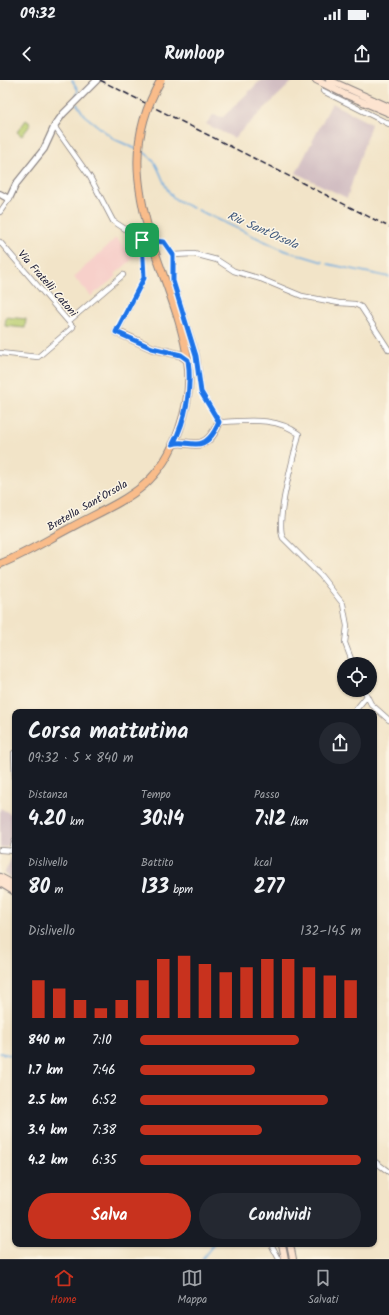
<!DOCTYPE html>
<html lang="it">
<meta charset="utf-8">
<style>
:root{--surface:#171b24;--page:#242831;--text:#f1f3f6;--muted:#9ea1a6;--line:#363941;--accent:#c8321e}
body{margin:0;font-family:Kalam,sans-serif;background:var(--page);color:var(--text);height:100vh;display:flex;flex-direction:column;font-size:15px;white-space:nowrap}
*{box-sizing:border-box;margin:0}
p{font-size:13px;color:var(--muted)}
.icon{flex:none;width:22px;height:22px;fill:none;stroke:currentColor;stroke-width:2;stroke-linecap:round;stroke-linejoin:round}
.map{position:relative;flex:1;overflow:hidden}
.drawer{position:absolute;left:12px;top:629px;width:365px;height:538px;display:flex;flex-direction:column;background:var(--surface);border-radius:8px;box-shadow:0 1px 3px #0004}
.drawer>*{flex:none}
.fabs{position:absolute;left:337px;top:577px;display:grid;gap:8px}
.fabs a{display:grid;place-items:center;width:40px;height:40px;border-radius:50%;background:var(--surface);box-shadow:0 1px 3px #0004;font-size:20px}
.pin{position:absolute;display:grid;place-items:center;width:34px;height:34px;color:#fff;margin:-17px;border-radius:8px;box-shadow:0 2px 6px #0006}
.round{display:grid;place-items:center;flex:none;width:42px;height:42px;border-radius:21px;background:var(--page)}
.head{display:flex;align-items:center;justify-content:space-between;height:68px;padding:0 16px}
h1{font-size:22px;font-weight:600;line-height:30px}
.stats{display:grid;grid-template-columns:repeat(3,1fr);gap:6px;height:68px;padding:4px 16px}
.stats div{display:grid;align-content:center}
.stats b{font-size:20px;font-weight:600}
.stats small{font-size:11px;font-weight:400}
.stats p{font-size:11px}
.chart{height:112px;padding:8px 16px}
.chart p{display:flex;justify-content:space-between}
.chart svg{width:100%;height:72px;margin-top:4px;stroke:var(--accent);stroke-width:6}
.action{display:flex;gap:8px;margin-top:auto;padding:8px 16px}
.action a{flex:1;height:46px;border-radius:24px;background:var(--accent);color:#fff;font-size:16px;font-weight:600;line-height:46px;text-align:center}
.action a+a{background:var(--page);color:var(--text)}
ul{padding:0 16px;list-style:none;font-size:13px}
li{display:grid;grid-template-columns:64px 48px 1fr;align-items:center;height:30px}
li i{height:10px;border-radius:5px;background:var(--accent)}
.status{display:flex;justify-content:space-between;align-items:center;height:28px;padding:0 20px;background:var(--surface);direction:ltr}
.status svg{height:11px;fill:currentColor}
header{display:flex;justify-content:space-between;align-items:center;height:52px;padding:0 16px;background:var(--surface);font-size:18px;font-weight:600}
.menu{display:flex;justify-content:space-around;align-items:center;height:56px;border-top:1px solid var(--line);background:var(--surface);font-size:11px;color:var(--muted)}
.menu a{display:grid;justify-items:center;gap:2px}
.menu .on{color:var(--accent)}
.map>svg:first-child{display:block}
.built{fill:#f7d0ca}
.industrial{fill:#d2bec2}
.green{fill:#b9cd70;stroke:#6e7856}
.lines{fill:none;stroke-linecap:round;stroke-linejoin:round}
.stream{stroke:#6dabdf;stroke-width:1.5}
.minor-casing{stroke:#8a8382;stroke-width:6}
.tertiary-casing{stroke:#8a8382;stroke-width:8}
.secondary-casing{stroke:#8a8382;stroke-width:8}
.primary-casing{stroke:#8a8382;stroke-width:9}
.minor{stroke:#fff;stroke-width:4.5}
.tertiary{stroke:#fff;stroke-width:5.5}
.secondary{stroke:#fde4d0;stroke-width:6}
.primary{stroke:#f9bc8a;stroke-width:7}
.rail{stroke:#22223b;stroke-width:1.5;stroke-dasharray:6 3;stroke-linecap:butt}
.primary-bridge-casing{stroke:#8a8382;stroke-width:9;stroke-linecap:butt}
.primary-bridge{stroke:#f9bc8a;stroke-width:7}
.route-casing{stroke:#fff;stroke-width:8}
.route{stroke:#1a73e8;stroke-width:5}
.labels{text-anchor:middle;stroke-width:3;stroke-linejoin:round;paint-order:stroke}
.street-label{font-size:11px;fill:#22223b;stroke:#fcf5e5}
.water-label{font-size:12px;font-style:italic;fill:#40597d;stroke:#fcf5e5}
</style>
<div class="status"><b>09:32</b><svg viewBox="0 0 49 12"><path d="M0 12V9h3v3zM5 12V6h3v6zM10 12V3h3v9zM15 12V0h3v12zM26 1h20v11H26zM47 4h2v5h-2z"/></svg></div>
<header><svg class="icon" aria-label="back" viewBox="0 0 24 24"><path d="M15 5l-7 7 7 7"/></svg>Runloop<svg class="icon" aria-label="share" viewBox="0 0 24 24"><path d="M12 15V3M7 8l5-5 5 5M5 13v7h14v-7"/></svg></header>
<div class="map">
<svg width="389" height="1179" viewBox="0 0 389 1179">
<rect width="100%" height="100%" fill="#fcf5e5"/>
<filter id="ink" filterUnits="userSpaceOnUse"><feTurbulence type="fractalNoise" baseFrequency=".025" numOctaves="2"/><feDisplacementMap in="SourceGraphic" scale="8" xChannelSelector="R" yChannelSelector="G"/><feConvolveMatrix kernelMatrix="1 2 1 2 8 2 1 2 1" color-interpolation-filters="sRGB"/></filter>
<filter id="wash" filterUnits="userSpaceOnUse"><feTurbulence type="fractalNoise" baseFrequency=".012" numOctaves="4" result="noise"/><feDisplacementMap in="SourceGraphic" scale="16" xChannelSelector="R" yChannelSelector="G"/><feGaussianBlur stdDeviation="0.9" result="paint"/><feColorMatrix in="noise" values="0 0 0 0 0 0 0 0 0 0 0 0 0 0 0 0 0 1.4 0 .05"/><feComposite in="paint" operator="in"/></filter>
<g filter="url(#wash)">
<rect width="100%" height="100%" fill="#f2e4c8"/>
<path class="built" d="M116 158 134 178 115 194 117 196 91 216 74 197Z"/>
<path class="industrial" d="M261 0H294L234 58 206 44 213 35 223 37Z
M332 23 371 44 347 118 296 93Z
M0 728 15 736V757L6 767 0 768Z
M15 771V800L4 794Z"/>
<path class="green" d="M26 40 31 44 22 56 17 52Z
M6 237 26 239 25 248 5 246Z"/>
<g class="lines">
<path class="stream" d="M72 0 78 10 76 18
M77 24 84 35 114 59 136 69
M141 71C162 80 160 105 173 117 178 122 187 125 193 128
M198 130 283 170 323 182
M328 184 389 197
M0 973 15 976
M202 1179 214 1164"/>
</g>
</g>
<g filter="url(#ink)">
<g class="lines">
<g class="minor-casing">
<path id="minor" d="M323 11 389 44
M54 46 90 97 113 141 142 160 164 162 173 175 194 174 217 180 234 191 261 199 302 216 339 223 355 224 361 227 389 270
M0 132 9 119
M0 162 73 247 38 277 0 273
M173 175V201L197 276 201 311 219 342C246 341 276 336 299 354 294 376 275 440 283 458L321 496 343 524 347 546 345 563 353 584
M69 241 123 195
M117 252 144 198 142 160
M364 610 371 624 389 640
M354 632 367 616
M14 673 15 697
M0 770 15 771
M12 770 15 760
M374 1081 389 1092
M271 1164 279 1179"/>
</g>
<g class="tertiary-casing">
<path id="tertiary" d="M0 114 9 119 16 104 44 69 55 45 63 34 97 0"/>
</g>
<g class="secondary-casing">
<path id="secondary" d="M316 0 344 14 389 33
M329 0 389 27
M0 797 15 805
M0 803 15 812
M282 1164 285 1179
M290 1164 293 1179"/>
</g>
<g class="primary-casing">
<path id="primary" d="M117 252 152 268 181 275 188 280
M173 364C181 361 186 364 195 364 208 365 215 352 219 342
M0 484C25 474 47 460 70 448 95 434 123 423 144 405 175 378 193 323 188 283 184 245 165 203 153 166"/>
</g>
<use href="#minor" class="minor"/>
<use href="#tertiary" class="tertiary"/>
<use href="#secondary" class="secondary"/>
<use href="#primary" class="primary"/>
<path class="rail" d="M100 0 389 147"/>
<g class="primary-bridge-casing">
<path id="primary-bridge" d="M153 166C135 106 128 57 161 0"/>
</g>
<use href="#primary-bridge" class="primary-bridge"/>
</g>
</g>
<g class="lines" filter="url(#ink)">
<g class="route-casing">
<path id="route" d="M142 160 164 162 173 175V201L196 276 201 312 219 342C215 352 208 365 195 364 186 364 181 361 173 364 186 340 192 307 188 280L181 275 152 268 116 252 144 198Z"/>
</g>
<use href="#route" class="route"/>
</g>
<g class="labels">
<g class="street-label">
<text transform="translate(48 203) rotate(49)" y="4">Via Fratelli Catoni</text>
<text transform="translate(87 425) rotate(-30)" y="4">Bretella Sant'Orsola</text>
</g>
<g class="water-label">
<text transform="translate(263 150) rotate(24)" y="4">Riu Sant'Orsola</text>
</g>
</g>
</svg>
<div class="fabs">
<a><svg class="icon" aria-label="locate" viewBox="0 0 24 24"><circle cx="12" cy="12" r="6"/><path d="M12 2v4M12 18v4M2 12h4M18 12h4"/></svg></a>
</div>
<div class="pin" style="left:142px;top:160px;background:#1e9e55"><svg class="icon" aria-label="arrive" viewBox="0 0 24 24"><path d="M6 21V4h12l-3 4 3 4H6"/></svg></div>
<section class="drawer">
<div class="head"><div><h1>Corsa mattutina</h1><p>09:32 · 5 × 840 m</p></div><a class="round"><svg class="icon" aria-label="share" viewBox="0 0 24 24"><path d="M12 15V3M7 8l5-5 5 5M5 13v7h14v-7"/></svg></a></div>
<div class="stats">
<div><p>Distanza</p><b>4.20<small> km</small></b></div>
<div><p>Tempo</p><b>30:14</b></div>
<div><p>Passo</p><b>7:12<small> /km</small></b></div>
</div>
<div class="stats">
<div><p>Dislivello</p><b>80<small> m</small></b></div>
<div><p>Battito</p><b>133<small> bpm</small></b></div>
<div><p>kcal</p><b>277</b></div>
</div>
<div class="chart"><p><span>Dislivello</span>132–145 m</p>
<svg viewBox="0 0 160 44" preserveAspectRatio="none"><path d="M5 44V21M15 44V26M25 44V33M35 44V38M45 44V33M55 44V21M65 44V8M75 44V6M85 44V11M95 44V16M105 44V13M115 44V8M125 44V8M135 44V13M145 44V18M155 44V21"/></svg>
</div>
<ul>
<li><b>840 m</b>7:10<i style="width:72%"></i></li>
<li><b>1.7 km</b>7:46<i style="width:52%"></i></li>
<li><b>2.5 km</b>6:52<i style="width:85%"></i></li>
<li><b>3.4 km</b>7:38<i style="width:55%"></i></li>
<li><b>4.2 km</b>6:35<i style="width:100%"></i></li>
</ul>
<div class="action"><a>Salva</a><a>Condividi</a></div>
</section>
</div>
<nav class="menu">
<a class="on"><svg class="icon" aria-label="home" viewBox="0 0 24 24"><path d="M3 11l9-7 9 7M6 9v11h12V9"/></svg>Home</a>
<a><svg class="icon" aria-label="map" viewBox="0 0 24 24"><path d="M3 6l6-2 6 2 6-2v14l-6 2-6-2-6 2zM9 4v14M15 6v14"/></svg>Mappa</a>
<a><svg class="icon" aria-label="saved" viewBox="0 0 24 24"><path d="M7 4h10v16l-5-4-5 4z"/></svg>Salvati</a>
</nav>
